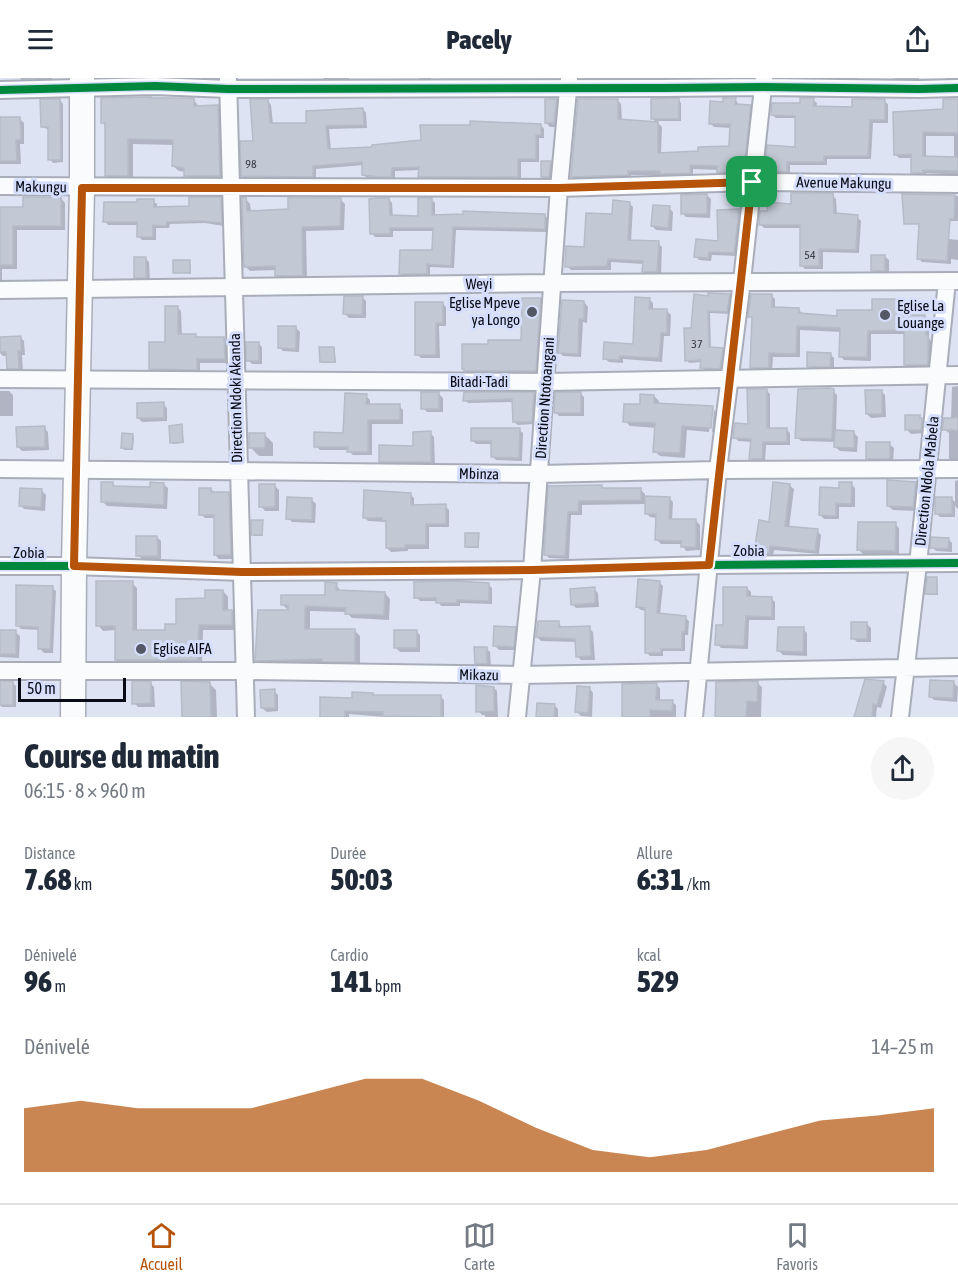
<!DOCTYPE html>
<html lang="fr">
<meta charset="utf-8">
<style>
:root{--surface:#fff;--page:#f6f6f7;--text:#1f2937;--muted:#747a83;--line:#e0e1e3;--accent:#b45309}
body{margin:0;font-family:"Asap Condensed",sans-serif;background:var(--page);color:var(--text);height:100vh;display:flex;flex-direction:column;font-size:22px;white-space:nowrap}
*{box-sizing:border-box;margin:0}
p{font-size:20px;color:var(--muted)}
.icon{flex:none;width:33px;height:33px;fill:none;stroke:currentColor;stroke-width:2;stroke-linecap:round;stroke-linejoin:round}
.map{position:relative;height:639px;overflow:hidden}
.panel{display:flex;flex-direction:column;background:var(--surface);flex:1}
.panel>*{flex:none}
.scale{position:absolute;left:18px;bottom:15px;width:108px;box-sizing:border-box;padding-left:6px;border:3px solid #090c16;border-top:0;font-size:16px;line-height:21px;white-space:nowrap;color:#090c16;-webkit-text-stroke:4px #d5defd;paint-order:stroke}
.pin{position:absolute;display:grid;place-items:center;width:51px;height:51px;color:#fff;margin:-26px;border-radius:12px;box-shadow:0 3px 9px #0006}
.round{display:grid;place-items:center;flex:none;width:63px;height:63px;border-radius:32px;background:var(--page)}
.headline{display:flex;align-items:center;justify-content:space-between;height:102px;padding:0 24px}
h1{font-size:33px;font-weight:800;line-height:45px}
.metrics{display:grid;grid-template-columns:repeat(3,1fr);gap:9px;height:102px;padding:6px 24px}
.metrics div{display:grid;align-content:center}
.metrics b{font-size:30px;font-weight:800}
.metrics small{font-size:16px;font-weight:400}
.metrics p{font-size:16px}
.chart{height:168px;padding:12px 24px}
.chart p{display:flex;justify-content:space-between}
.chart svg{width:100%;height:108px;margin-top:6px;fill:var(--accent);opacity:.7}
header{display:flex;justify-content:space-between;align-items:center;height:78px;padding:0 24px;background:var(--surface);font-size:27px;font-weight:800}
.tab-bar{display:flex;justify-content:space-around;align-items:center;height:84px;border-top:2px solid var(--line);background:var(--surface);font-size:16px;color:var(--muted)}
.tab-bar a{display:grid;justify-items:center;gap:3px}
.tab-bar .active{color:var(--accent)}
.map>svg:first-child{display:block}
.shadow{fill:#0003;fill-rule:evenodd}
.building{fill:#c2c9d5;stroke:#b5bcc8;stroke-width:1.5}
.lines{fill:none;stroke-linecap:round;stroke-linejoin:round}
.street-casing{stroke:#a9adba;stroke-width:20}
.secondary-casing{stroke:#a9adba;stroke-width:27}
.street{stroke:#fafbfd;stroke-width:16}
.secondary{stroke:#fafbfd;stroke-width:24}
.cycleway-casing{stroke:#d5defd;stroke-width:11}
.cycleway{stroke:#00873e;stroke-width:8}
.route-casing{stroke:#fff;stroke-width:12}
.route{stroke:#b45309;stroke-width:8}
.poi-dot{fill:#545764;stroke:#d5defd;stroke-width:2}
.labels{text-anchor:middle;stroke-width:6;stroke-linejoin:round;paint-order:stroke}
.number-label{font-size:12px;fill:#373b46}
.street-label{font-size:15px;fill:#090c16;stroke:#d5defd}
.poi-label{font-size:15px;fill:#090c16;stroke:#d5defd;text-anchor:start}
</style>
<header><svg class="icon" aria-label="menu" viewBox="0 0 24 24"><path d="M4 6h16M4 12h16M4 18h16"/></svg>Pacely<svg class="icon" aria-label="share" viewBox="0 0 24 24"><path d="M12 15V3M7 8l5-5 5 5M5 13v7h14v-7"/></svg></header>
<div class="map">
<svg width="958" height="639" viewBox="0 0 958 639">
<rect width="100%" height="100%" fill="#dee3f4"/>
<path class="shadow" d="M20 0H52V5H40L36 1 22 2Z
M105 0H155L107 2Z
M204 0H222L221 3 206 2Z
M323 0H349V3H326Z
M418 0H431V3H421Z
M584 0H668V3H587Z
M822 0H858V3L824 2Z
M891 0H919V4Z
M946 0H958V4L949 3Z
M735 21 739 27 750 28 754 32 747 95 732 94V98H723L719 92 693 91V99L665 100 662 97H631V100L576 102 572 99 617 22 621 26 622 43 657 45 652 40 678 22 681 25V43H656L662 49 661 76 700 75 730 70 731 50 714 49 710 45 725 25Z
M60 22 63 26V84L53 85 50 81 49 52 43 49Z
M194 22 199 29H218L223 34 225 103H191L186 98V94L179 93 173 88 174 67 133 66V103H112L107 97V49L102 44Z
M556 22 560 26 558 49H550L546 45Z
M813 22 817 25 816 30H854L884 23 888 26V45H873L871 81H827V87H790V97L770 96 766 92 796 70 797 40H776L772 37Z
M958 22V97L926 95V98H917L913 94 912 80H899L895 76ZM926 58H954V81L926 79Z
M268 23 271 27 273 46 308 47 363 31 366 35 367 50 329 51 331 72 373 71 541 47 544 51V60H539V84H521V103L424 102 420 98V92L395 93V102H383L367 100 363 96 364 87 316 91V102H247L243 98Z
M0 38 2 41H20L24 45V66H20L21 86H0Z
M550 85 554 89 553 103H547L542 99Z
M707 117 711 121 710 140 686 139 682 135Z
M832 117 836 121 837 137 857 139 861 143 859 175 823 174V191H805L801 187 802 150H764L760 146 792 128Z
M903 118H958V143H909L903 130Z
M61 120 65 125V152H17V191H2V203H0V131H24Z
M220 121 224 124V148L205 145 170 146 169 150H156V162H142L138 158V147H108L105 143 153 123 157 126V130L190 129Z
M246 121 250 126 251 134 289 132 340 121 345 126 344 152 306 153 307 202H281L276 197V192L250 193 245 188Z
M389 121 392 125 393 139H419L432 122 435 125V138H545L549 141 548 154 456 152 454 190 430 189V199L405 200 401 196 433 174 434 153H393V159H375L371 155Z
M629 125 633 129 631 163 658 165 662 169 661 197 648 198 644 193V186L611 184V192H571L567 188Z
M669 130 673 134 672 153 656 152 652 148Z
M739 133 742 136 738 178 712 177 711 183 699 182 696 178 719 165Z
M920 158 958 162V182L951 181V186L922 184 918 180Z
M884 178 889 182V196H877L873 192Z
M145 180 149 184 150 203H140L136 199Z
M190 183 191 196 175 194Z
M729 217 732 220 730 236 710 235 711 271 722 272 725 274 722 293 705 292 702 290V284L689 285 687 282 692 251 709 219Z
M771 217 775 221V231L799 232 803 236 839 239 873 234 898 223 902 227V238H925L929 242V260L931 263V290L909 291 905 287V256H871V283L844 282 840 278 841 254 800 252V279H773L772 293H755L751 289 753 242 750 239Z
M362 219 366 223V240H349L345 236Z
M649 221 653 225V233H667L671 237 670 258H664L662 284 623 281V285L609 284 604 280 634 267Z
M540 222 544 226 539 297H470L463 290 489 267 523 263Z
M584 224 588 229 587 245 583 244 581 279 563 278 559 274Z
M442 225 446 229V248H439L440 280H421L417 276Z
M177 229 181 233 182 258H196L199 260H224L228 265 229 285H200V295H155L151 291 167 266Z
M296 250 300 254 299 274 283 273 279 269Z
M20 259 24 263 25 277H22L23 294H12L8 290V278H3L0 275V260Z
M258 265 262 269V286H252L248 282Z
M334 270 336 285H323L321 284Z
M830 276 834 280V292L813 293 809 288Z
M958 308V384H953L949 380V355L944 351 951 341 952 309Z
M766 312 770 316V351H786L790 355V367H766L765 384H755L751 381 752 364 738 363 734 359 749 348Z
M0 313H9L13 317V338H0Z
M833 313 837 317 836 353 854 355 858 359 857 374 840 373 835 369 836 364 801 363 797 359Z
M881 313 885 317 886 339 871 340 867 336Z
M438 315 443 320V334H427L423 330Z
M580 315 584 319V338H559L555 334Z
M533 316 537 319 535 346 518 347 514 344V324L468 325 465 322Z
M366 318 370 322V328H399L403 332V346H372V377H353L348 372H320L316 368 345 356Z
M654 318 659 323V327L712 330 717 335 716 354H712L714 332H711L709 354 687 352 685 380 660 378 654 373 656 350 630 348 625 343Z
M163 326 167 330V343L142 344 138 340Z
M919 339 926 346 925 355 911 356 907 352Z
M181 348 184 365 173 366 172 364Z
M44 350 48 354 49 372 22 373 18 369Z
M519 352 523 355 522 383 496 382 492 378 493 366H476L472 362Z
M430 355 434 359 435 388 384 387 380 383 415 369Z
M265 357 273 365V378H259L251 370Z
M133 358 134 359 133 372H124L123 370Z
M889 366 894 370 893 384H871L867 380Z
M958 402V431L955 428V439H940L936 435 951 420 955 424V403Z
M113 406 116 409 151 410 163 406 168 410 167 431 107 428 102 423Z
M851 406 855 410V429H839V441H824L820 437 840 411Z
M915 406 919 410 917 433 893 432 888 428Z
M789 407 794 411 789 450 817 453 821 457 819 476 774 472 773 479 760 478 756 474Z
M275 408 279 412V433H265L261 428Z
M550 409H601L604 412H641L645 416V419L669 420 673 424 672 443H696L700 447V472L686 473 682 466H661L657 462V440L650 439 646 435V426L582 427V437H571L569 481 549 480 545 476Z
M211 411 215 415 228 416 232 420 234 481H219L215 477V440H205L201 436Z
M42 413 46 417 45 433 24 431 20 427Z
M410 416 414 420V428H445L449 432V449H429V471H408V473L391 474 387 470V446L385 444 368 443 364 439Z
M312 422 316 426 315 445 292 444 288 440Z
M262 444 263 458H254L253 456Z
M895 446 899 450V477L863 476 859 472Z
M478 457 479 470H468L466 468Z
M157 459 161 463V481H142L138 477Z
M948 461 952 465V474L936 473 932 469Z
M937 501 938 517H928L927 515Z
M659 504 663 508 660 537 685 540 689 543 688 557H685V573H663V578H650L647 575V533L641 532 637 529Z
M132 505 137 510V554H167L207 522 223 513 228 519V533H232L237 538V552H203L202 587H121L116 582V552L103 553 98 547Z
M336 506 341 514 385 515 390 521 389 542 352 540 346 534 310 533V552L355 553 360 558V589L329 588 327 586 262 587 257 582 289 533 283 527 326 519Z
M489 507 492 510V526L460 525V528H441L438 523H420L416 519Z
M52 510 56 513 53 575H44L40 571V552L21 551 17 547Z
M747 510 751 514V520H771L775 524V542H749L748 571 721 570 717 566Z
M594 511 598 515 599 529 576 530 572 526Z
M558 545 562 549 589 550 593 554 595 582H581L577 578V564L541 563 537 559Z
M867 546 871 550V564H857L853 560Z
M515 551 519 555 517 572H499L495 568Z
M803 551 807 555V578L783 577 779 573Z
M416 553 420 557V574H400L396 570Z
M0 554H15L20 558 19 580 0 579Z
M486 570 490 574 491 589H480L476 585Z
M883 604 887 609 881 630 877 629 876 639H855Z
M0 605H13L16 608V629H2L0 627Z
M150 605 154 609 155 629H138L134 625Z
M757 605 762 609 761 639H746L747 627 722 626Z
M954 605 958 609 957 624 934 622 930 618Z
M210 606 216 612 217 639H184Z
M656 607 660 610V623L672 624 676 627V639H624Z
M477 608 493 609 497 613 498 639H485V637H482L478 633Z
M589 610 593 615 592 639 581 638 577 634Z
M274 613 278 617V633L267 634 262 630Z
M373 616 375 619 440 618 444 622V639H385L349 636V639H321L353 622Z
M554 627 558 631V639H538Z"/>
<path class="building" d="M151 19V20H194V28L218 27 220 98H184V90L172 88 173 62 128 61V98H105V45H101V20Z
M679 20V41H651V21Z
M723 20H736L735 26 751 27 744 91H729V94L717 95V88L690 87V95L660 96V93H628V97L571 99 578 21H618V41L658 44V75L698 73V69L729 68 730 46H709L710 23 723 24Z
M800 20H814L813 28 852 29V21H885V42H870L868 78H824V84H787V94L765 93 767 67 795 69V38L771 37 772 25H800Z
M40 21H60L61 82H48V49H41Z
M250 21H268L270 45H306V33L363 30 364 47 326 48 328 71 371 69 372 67 421 62 420 47H470V43L541 46V57H536V81H518V99H418L419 89 392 90 391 99H379L362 97V84L313 88V99L241 98 240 63H253Z
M545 21H557L554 45H545Z
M943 21H958V55L923 54V78L958 79V93L923 92V95H911V76L894 77 893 34 943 31Z
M0 39H20L21 62H16L17 83H0Z
M541 83H551L549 99H541Z
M791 115H833L834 135 858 137 856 172 819 171V188H800V147H759L760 133H767L768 124 791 126Z
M707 116V136H681V117Z
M902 116 955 117 954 141H950L947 183 917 181 919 146H904Z
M23 119H61V148H13V187H0V129H23Z
M189 119H221L222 145 200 143 167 144 166 148 153 147V159H137V144H103L104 124H137V121H154V129L189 128Z
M242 119H246L247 133 288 131V120H341L340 148 302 149 303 198H275V188L244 189Z
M378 120H389L390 137 418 138V120H432V137L463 136V133L545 136V151L453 149 451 188 427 186V196H399L400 172H432L433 150H390V156H370L369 121Z
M613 122 630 124 628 162 659 163 657 194H642L643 183 608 181 607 188 565 189 566 168 584 169 586 135 612 136Z
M653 127 670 128 668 150 651 148Z
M739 131 734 175 709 174 708 180 694 179 696 161 718 163 717 132Z
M871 177H885V193H871Z
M134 179H146V200H134Z
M173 182H190V195H173Z
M708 215 730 216 727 234 708 233 709 269 723 270 720 291 700 290 701 282 685 283 684 250H691L694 216 708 218Z
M751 216H772V229L799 230V235L837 238V232H872V221H899V237H925L926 257H928V287H904V252L868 253 867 279H839L840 250 797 248 796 276 769 275V290H750L752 239H748Z
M344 218H363L362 237 343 236Z
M635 219 650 220 649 231H667V255H661L659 280 620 278 619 282 603 281 604 264 633 266Z
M522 220H541L536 293H464V291H462V266H488V262H521Z
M562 222 584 223V241H579L578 276 558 275Z
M415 224H443V245H436V277H415Z
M165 228H178V256H196V259H224L225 281H197V292L149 291V264H165Z
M278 248H296V271L278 270Z
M21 258V273H18L19 291H7L6 274H0V259Z
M246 264H259V283H246Z
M319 269H334L335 284H320Z
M807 274 831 275 830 289H807Z
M830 310 834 311 832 361 795 360 798 311Z
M747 311H767V350H787V364H763L762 381H749L751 361 733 360 735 345 748 346Z
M865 312H882V336H866Z
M421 314H439V331H421Z
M464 314H534L532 344H513L512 321 463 323Z
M555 314H581V335H554Z
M345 315 367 316 366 326H400V342H368V374H347L348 369H314V354L343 355Z
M640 316 654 317V325L713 328 711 350 682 348 680 375 653 374 655 345 623 344 624 326H640Z
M164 324V340H137V325Z
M905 337H920V340H922L921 352H905Z
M944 340H958V352H942Z
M182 346 183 364 170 365 169 348Z
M45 348V369H17L16 349Z
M471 350H520L519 380 491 379V363H471Z
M835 352 854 353V370L834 369Z
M431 353V384H379V367L413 368V354Z
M122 355 133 356 132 371 121 370Z
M249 355H265V370H249Z
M866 364H890V381H866Z
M887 402 916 404 913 429 887 428Z
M101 404H113V408L150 409V404L164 405V427L101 424Z
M773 404 790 406 785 448 818 451 815 473 770 468 769 476 754 474 759 442 769 444Z
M839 404H852L851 426 836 425V438L819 437 820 409 839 410Z
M259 406H275V429H259Z
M602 407V410H641V422L579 423 578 434H568L565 478 544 477 548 408Z
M20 410 42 411 41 429 19 428Z
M199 410H211V414H229L231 477H214V437H199Z
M364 412 411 415V427L446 426V446H426V467H405V470H386V443H382V440H363Z
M645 418 670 419 669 441H696V469H681V463L655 462 656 436H645Z
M287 419 312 420V442L286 441Z
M935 419H952V436H935Z
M251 442H263L262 457H251Z
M858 444H896L895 473 857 472Z
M465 455H479L478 469H465Z
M136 458H157L158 478H136Z
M931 459 949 460 948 471 930 470Z
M927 499H937V516H925Z
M638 501 660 503 657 535 686 538 685 554H682V571H661V575H645V530L636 529Z
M96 503H133V552H165V546H176V521L205 520V512H223V532H232V547H199L198 582H115V548H96Z
M457 503 489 505V523L457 522V525H436V520H414V504Z
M325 504 337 505 336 512 385 514 384 537 345 536 346 530 305 528V551H355V584H322V581L255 583 258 532H288V527H281V517H325Z
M16 507 53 508 50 571H38V549L16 548Z
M595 509V525L571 527 570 511Z
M723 509H747V518L772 519V539L746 538 744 568 715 567 716 547H723Z
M538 543H559V549L590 548 591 578 576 579 575 561 536 559Z
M851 544H867V561H851Z
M494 548 516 549 514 569 493 568Z
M778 549H804L803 574 777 573Z
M0 552H16V576H0Z
M394 552H417V570H394Z
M474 569H487V586H475Z
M865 601 884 603 877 627 873 626 872 639H854Z
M930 602 954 603 953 620 929 619Z
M0 603H13V627H0Z
M132 603H151V625L132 626Z
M181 603 210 604 211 639H182Z
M758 603 757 624 747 623 746 639H715L716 604Z
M657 605 656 622H673L672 633 650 632V639H622V606Z
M476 607 494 609V633L476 634Z
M577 608 590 609 588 635 575 634Z
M275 611V630H261L260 612Z
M352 614 373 615V617H441V639L383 638V634L345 633V639H320V619L352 620Z
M537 625 555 626 554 639H536Z"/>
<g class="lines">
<g class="street-casing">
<path id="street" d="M228 1 246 639
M0 12 155 8 228 11 662 10 763 9 919 11 958 10
M0 108 559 110 752 104 958 106
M0 212 552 205 958 203
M0 301 546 304 958 297
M0 391 539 396 718 392 958 391
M0 488H74L242 494 532 492 709 487 958 485
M0 593H246L521 597 958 589
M517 639 532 492 559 110 569 1
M694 639 718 392 742 203 764 0
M900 639 918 486 947 203"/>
</g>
<g class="secondary-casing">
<path id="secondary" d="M73 639 74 488 82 110V0"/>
</g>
<use href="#street" class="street"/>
<use href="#secondary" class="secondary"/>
<g class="cycleway-casing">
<path id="cycleway" d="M0 12 155 8 228 11 662 10 763 9 919 11 958 10
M0 488H74L242 494 532 492 709 487 958 485"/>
</g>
<use href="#cycleway" class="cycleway"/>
</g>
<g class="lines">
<g class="route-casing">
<path id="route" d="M752 104 709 487 532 492 242 494 74 488 82 110H559Z"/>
</g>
<use href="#route" class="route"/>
</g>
<g class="poi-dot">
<circle cx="532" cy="234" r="6"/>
<circle cx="885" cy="237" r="6"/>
<circle cx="141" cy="571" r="6"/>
</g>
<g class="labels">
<g class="number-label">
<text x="251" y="90">98</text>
<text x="810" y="181">54</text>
<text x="697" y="270">37</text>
</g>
<g class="street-label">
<text transform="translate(844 105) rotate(1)" y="5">Avenue Makungu</text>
<text transform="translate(41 109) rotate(1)" y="5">Makungu</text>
<text transform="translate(479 206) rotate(-1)" y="5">Weyi</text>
<text x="479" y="309">Bitadi-Tadi</text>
<text transform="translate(236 320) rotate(-91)" y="5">Direction Ndoki Akanda</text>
<text transform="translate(545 320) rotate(-86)" y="5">Direction Ntotoangani</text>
<text transform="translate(479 396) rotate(1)" y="5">Mbinza</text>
<text transform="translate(927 403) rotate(-84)" y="5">Direction Ndola Mabela</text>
<text x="749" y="478">Zobia</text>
<text x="29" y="480">Zobia</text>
<text transform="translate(479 597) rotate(1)" y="5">Mikazu</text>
</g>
<g class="poi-label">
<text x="520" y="230" text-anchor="end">Eglise Mpeve<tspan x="520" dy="17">ya Longo</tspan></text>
<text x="897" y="233">Eglise La<tspan x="897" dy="17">Louange</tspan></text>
<text x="153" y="576">Eglise AIFA</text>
</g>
</g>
</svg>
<div class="scale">50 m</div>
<div class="pin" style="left:752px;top:104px;background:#1e9e55"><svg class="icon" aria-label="arrive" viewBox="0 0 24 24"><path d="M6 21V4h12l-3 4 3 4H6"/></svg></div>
</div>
<section class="panel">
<div class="headline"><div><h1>Course du matin</h1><p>06:15 · 8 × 960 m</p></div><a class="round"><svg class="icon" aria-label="share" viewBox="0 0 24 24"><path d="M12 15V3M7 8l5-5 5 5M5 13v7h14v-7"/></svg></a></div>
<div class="metrics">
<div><p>Distance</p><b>7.68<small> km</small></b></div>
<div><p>Durée</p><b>50:03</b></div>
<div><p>Allure</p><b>6:31<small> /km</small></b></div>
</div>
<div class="metrics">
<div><p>Dénivelé</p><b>96<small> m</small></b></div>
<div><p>Cardio</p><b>141<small> bpm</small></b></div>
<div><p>kcal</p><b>529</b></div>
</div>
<div class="chart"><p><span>Dénivelé</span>14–25 m</p>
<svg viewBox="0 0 160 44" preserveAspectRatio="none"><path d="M0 44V18L10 15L20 18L30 18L40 18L50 12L60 6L70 6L80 15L90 26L100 35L110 38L120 35L130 29L140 23L150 21L160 18V44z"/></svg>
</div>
</section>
<nav class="tab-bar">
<a class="active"><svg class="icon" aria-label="home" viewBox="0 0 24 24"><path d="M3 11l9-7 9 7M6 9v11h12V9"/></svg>Accueil</a>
<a><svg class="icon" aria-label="map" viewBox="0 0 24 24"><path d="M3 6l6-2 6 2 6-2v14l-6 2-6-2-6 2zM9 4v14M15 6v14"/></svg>Carte</a>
<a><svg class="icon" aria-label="saved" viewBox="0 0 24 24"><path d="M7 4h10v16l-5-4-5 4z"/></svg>Favoris</a>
</nav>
